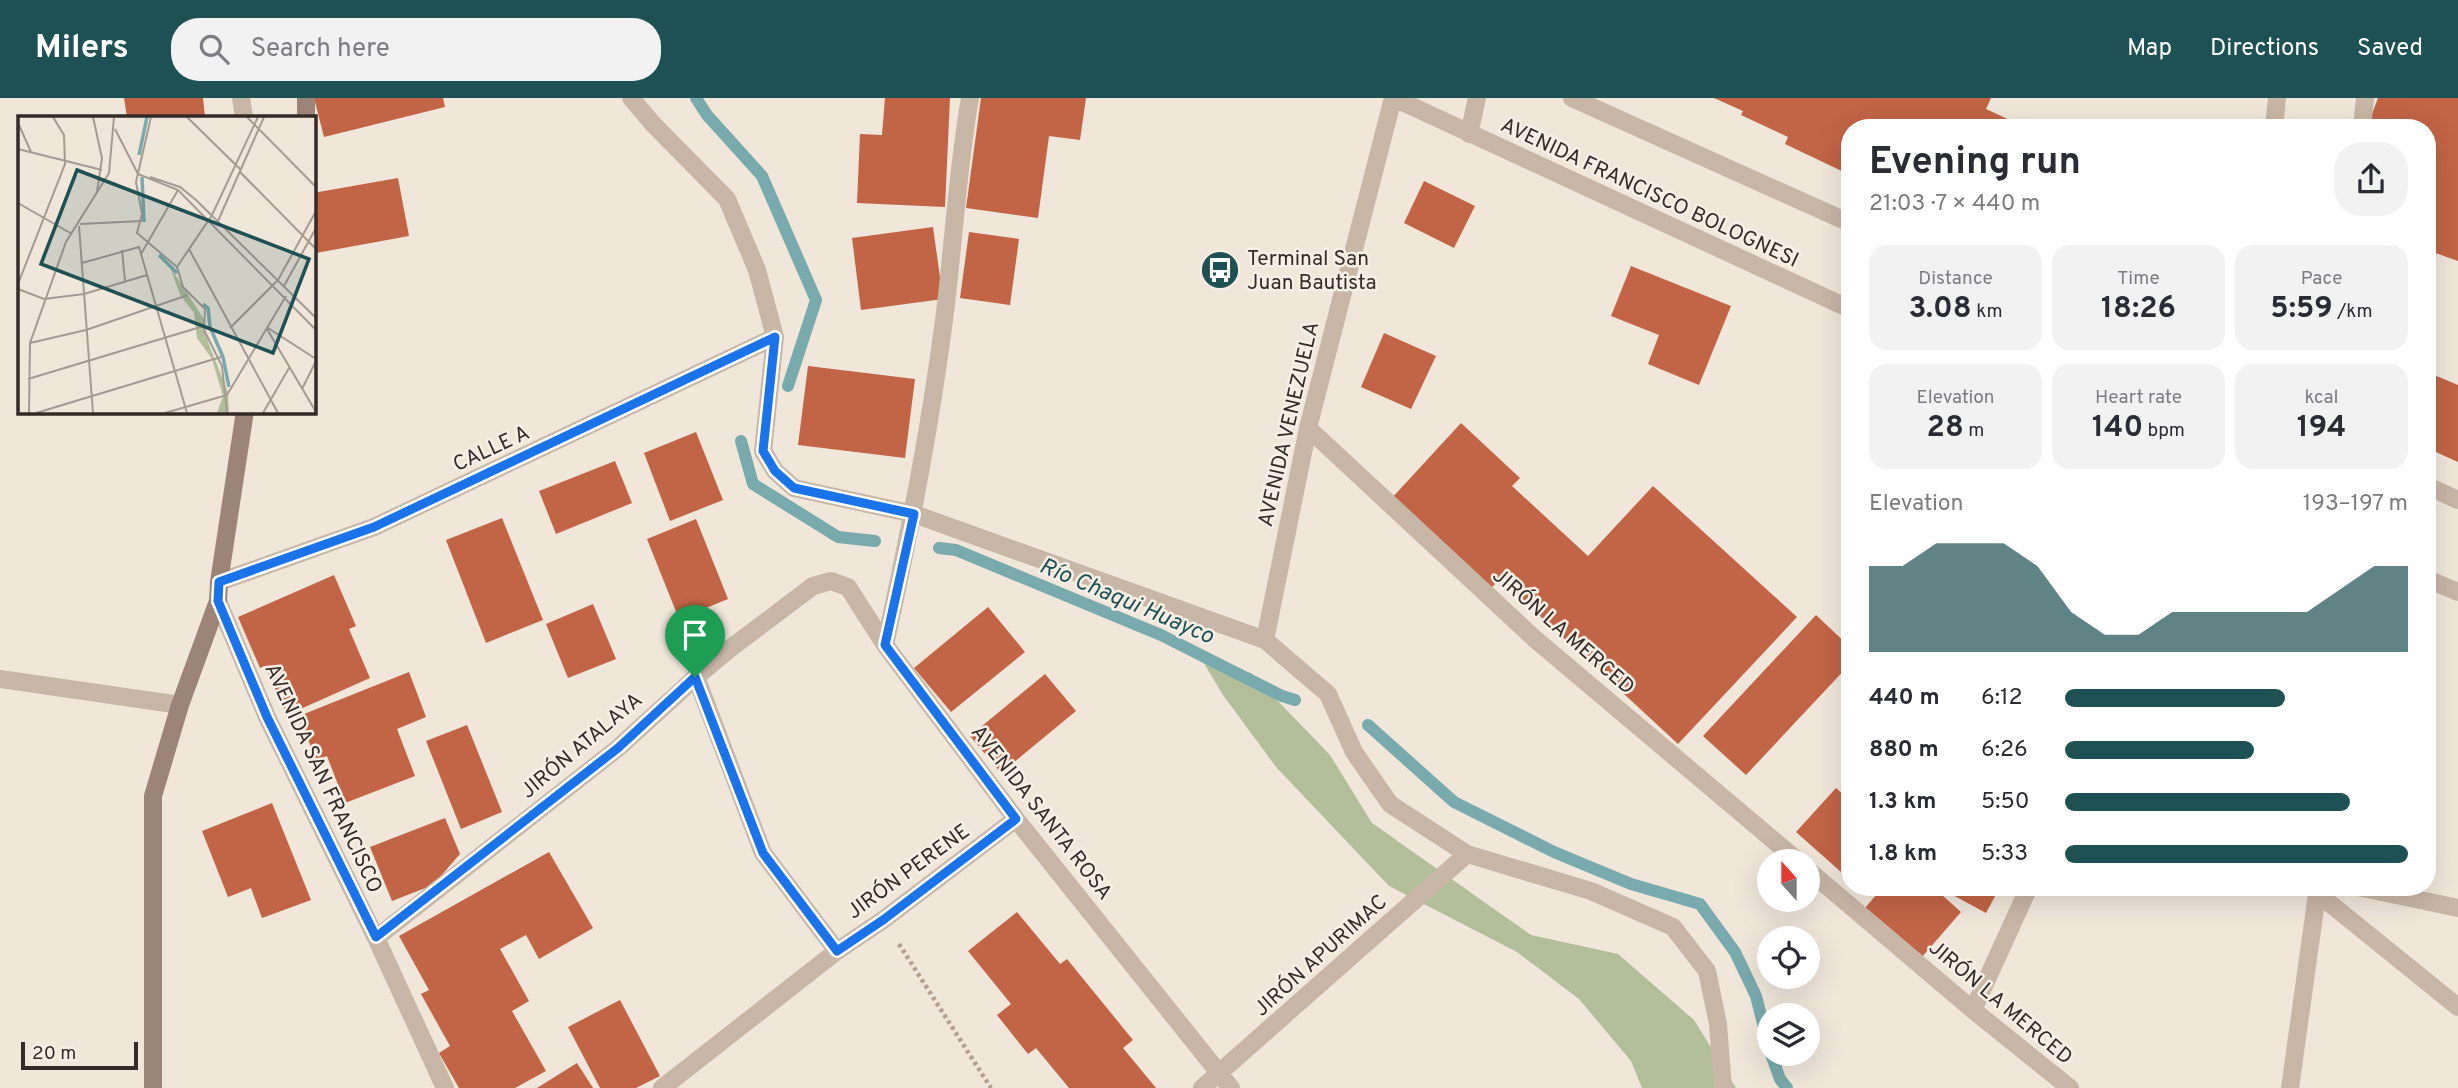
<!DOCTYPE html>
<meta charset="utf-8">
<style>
:root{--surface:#fff;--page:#f2f2f3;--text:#2b2b33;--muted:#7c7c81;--accent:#1e5154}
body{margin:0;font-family:Overpass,sans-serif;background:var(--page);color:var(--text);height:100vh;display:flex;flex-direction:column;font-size:26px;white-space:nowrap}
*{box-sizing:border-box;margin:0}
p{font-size:23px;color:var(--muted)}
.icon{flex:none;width:38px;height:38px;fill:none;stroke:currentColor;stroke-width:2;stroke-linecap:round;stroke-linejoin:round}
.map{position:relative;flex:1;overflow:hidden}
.details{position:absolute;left:1841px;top:21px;width:595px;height:777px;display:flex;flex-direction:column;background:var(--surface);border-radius:28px;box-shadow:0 7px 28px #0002}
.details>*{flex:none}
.needle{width:46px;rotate:339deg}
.controls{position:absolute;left:1757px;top:751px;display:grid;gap:14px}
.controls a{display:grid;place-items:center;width:63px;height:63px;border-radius:50%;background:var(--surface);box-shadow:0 7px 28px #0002;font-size:35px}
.scale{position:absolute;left:21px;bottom:18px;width:117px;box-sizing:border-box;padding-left:7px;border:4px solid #342b27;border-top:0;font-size:19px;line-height:24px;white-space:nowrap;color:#342b27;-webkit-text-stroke:5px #f8f0e6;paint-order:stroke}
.pin{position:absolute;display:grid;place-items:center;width:60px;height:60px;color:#fff;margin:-72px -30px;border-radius:50% 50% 50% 0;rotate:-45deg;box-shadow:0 0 7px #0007}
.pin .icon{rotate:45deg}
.round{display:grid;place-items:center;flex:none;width:74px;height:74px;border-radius:28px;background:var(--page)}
.head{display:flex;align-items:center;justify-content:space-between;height:119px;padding:0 28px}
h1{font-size:38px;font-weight:700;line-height:52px}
.metrics{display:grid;grid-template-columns:repeat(3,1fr);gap:10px;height:119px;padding:7px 28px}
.metrics div{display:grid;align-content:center;border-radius:18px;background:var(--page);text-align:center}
.metrics b{font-size:30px;font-weight:700}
.metrics small{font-size:19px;font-weight:400}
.metrics p{font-size:19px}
.chart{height:196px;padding:14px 28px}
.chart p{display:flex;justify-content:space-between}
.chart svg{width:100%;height:126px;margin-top:7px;fill:var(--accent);opacity:.7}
ul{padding:0 28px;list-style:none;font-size:23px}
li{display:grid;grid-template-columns:112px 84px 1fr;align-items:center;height:52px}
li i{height:18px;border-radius:9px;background:var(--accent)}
header{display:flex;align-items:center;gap:42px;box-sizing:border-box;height:98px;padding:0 35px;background:var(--accent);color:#fff}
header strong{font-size:33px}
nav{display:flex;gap:38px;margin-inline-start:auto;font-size:24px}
.search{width:490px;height:63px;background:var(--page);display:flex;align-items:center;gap:18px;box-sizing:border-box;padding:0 24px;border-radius:28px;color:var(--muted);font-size:26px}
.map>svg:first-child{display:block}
.green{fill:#b2bf9a}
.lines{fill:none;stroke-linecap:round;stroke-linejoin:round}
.stream{stroke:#79aaad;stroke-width:12}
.building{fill:#c26446}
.path{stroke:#b4a090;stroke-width:4.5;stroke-dasharray:3.5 3.5;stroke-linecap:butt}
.street{stroke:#c8b6a6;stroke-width:18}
.secondary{stroke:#9c8578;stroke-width:18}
.route-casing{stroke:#fff;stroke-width:14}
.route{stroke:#1a73e8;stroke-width:9}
.labels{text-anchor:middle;stroke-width:5;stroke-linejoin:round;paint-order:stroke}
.street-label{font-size:21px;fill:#342b27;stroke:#f8f0e6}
.poi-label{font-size:21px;fill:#342b27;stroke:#f8f0e6;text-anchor:start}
.water-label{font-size:23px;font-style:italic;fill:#1e5154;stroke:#f8f0e6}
.inset-river{fill:none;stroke:#79aaad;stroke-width:3.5}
.inset-road{fill:none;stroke:#a59b92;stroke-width:2}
.view{fill:#1e5154;fill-opacity:0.15;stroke:#1e5154;stroke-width:3.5}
.inset-edge{fill:none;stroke:#342b27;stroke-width:3.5}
</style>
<header>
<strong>Milers</strong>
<div class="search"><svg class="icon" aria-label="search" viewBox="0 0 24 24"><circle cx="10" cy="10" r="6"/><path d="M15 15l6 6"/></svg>Search here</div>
<nav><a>Map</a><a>Directions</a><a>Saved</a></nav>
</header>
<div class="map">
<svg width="2458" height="990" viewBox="0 0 2458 990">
<rect width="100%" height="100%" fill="#f0e6da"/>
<path class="green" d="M1202 562 1251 575 1330 657 1372 725 1531 837 1618 856 1694 922 1736 990H1642L1631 963 1579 901 1517 854 1389 788 1276 669 1223 597Z"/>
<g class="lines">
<path class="stream" d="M696 0 707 17 762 78 816 202 788 288
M741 343 753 386 838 439 875 443
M939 450 956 452 1161 537 1282 598 1295 602
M1368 627 1454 704 1554 754 1631 786 1700 806 1735 854 1756 898 1769 949
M1771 956 1780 981 1787 990"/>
</g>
<path class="building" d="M124 0H203L205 19H127Z
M314 0H443L445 9 324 39Z
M885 0H950L945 109 857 105 860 36 882 37Z
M981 0H1086L1080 42 1049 38 1038 120 966 110Z
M1714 0H1991L1986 11 2027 30H1850V77L1785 46 1788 39 1741 17 1743 13Z
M2378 0H2458V163L2427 152V30H2385L2369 24Z
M2168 22 2196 29V30H2166Z
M398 80 409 138 316 155 313 137V95Z
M1424 83 1475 108 1454 150 1404 125Z
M933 129 943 201 861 212 852 140Z
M969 134 1019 141 1010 207 960 200Z
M1631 168 1731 208 1699 287 1648 266 1659 237 1611 218Z
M1384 235 1436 258 1411 311 1361 289Z
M808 268 915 281 905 360 798 347Z
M2427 274 2458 287V364L2427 350Z
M1461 325 1520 380 1512 388 1588 458 1653 388 1797 519 1678 646 1500 481 1489 492 1391 401Z
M696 334 723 402 670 423 644 355Z
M615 363 632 405 556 436 539 393Z
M502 420 543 522 486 545 446 442Z
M696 421 728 501 679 521 647 441Z
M334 477 356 528 349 531 370 580 287 617 265 568 260 570 238 519Z
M593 506 616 561 568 580 546 526Z
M988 509 1025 554 951 614 914 570Z
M1816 517 1850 549V566L1746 677 1703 638Z
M409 574 426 619 397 631 415 678 345 705 327 658 316 662 299 618Z
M1045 576 1076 613 1001 675 970 638Z
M467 627 502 714 461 731 426 643Z
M1836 690 1850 702V782L1796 734Z
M272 705 311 802 262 820 251 790 228 799 202 733Z
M445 720 460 756 433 787 392 803 370 749Z
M549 754 593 830 539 861 526 837 500 851 529 903 512 913 546 973 515 990H459L439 955 450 948 421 896 429 892 399 838Z
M1883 789H1933L1961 814 1921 860 1865 810Z
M1938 789H2000L1986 815Z
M1017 814 1060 866 1067 861 1133 942 1123 950 1156 990H1069L1036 950 1028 956 997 917 1011 906 968 853Z
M620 902 660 978 636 990H600L568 929Z
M577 965 593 990H537Z"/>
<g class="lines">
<path class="path" d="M899 846 991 990"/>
<path class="street" d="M241 0 244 19
M631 0 653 26 727 101 757 172 775 239 763 353 775 373 794 390 914 416 1265 542 1328 596 1354 654 1390 706 1467 756 1591 793 1673 829 1707 873 1718 926 1723 990
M1394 0 1850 211
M1572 0 1850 125
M2274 30 2277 0
M2362 30 2365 0
M1469 36 1477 0
M1308 330 1535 541 1798 763
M2427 388 2458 402
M2427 481 2458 494
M219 484 374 429 775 239
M218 503 267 619 376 840 445 990
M1265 542 1308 330 1393 0
M885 547C910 434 932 321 946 206 954 138 958 68 970 0
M696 579 763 755 837 853
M0 581 180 607
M1808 772 1973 912 2070 990
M2358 789 2458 810
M2317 795 2458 909
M376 840 618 650 696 579 728 552 813 488 831 483 848 489 885 547 1016 721 1231 990
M1973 912 2029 789
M662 990 837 853 883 822 1016 721
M1202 990 1467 756
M2290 990 2318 789"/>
<path class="secondary" d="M306 0V19
M153 990V698L180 607 218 503 219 484 245 313"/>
</g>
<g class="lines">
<g class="route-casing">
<path id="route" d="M775 239 763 353 775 373 794 390 914 416 885 547 1016 721 883 822 837 853 763 755 695 579 618 650 376 839 267 619 218 503 219 484 374 429Z"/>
</g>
<use href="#route" class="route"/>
</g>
<defs>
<g id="bus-disc" transform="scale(2.0125)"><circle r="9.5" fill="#1e5154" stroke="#f8f0e6"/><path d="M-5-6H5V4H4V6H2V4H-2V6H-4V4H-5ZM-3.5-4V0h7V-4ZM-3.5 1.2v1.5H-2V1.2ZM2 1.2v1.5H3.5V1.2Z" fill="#fff"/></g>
</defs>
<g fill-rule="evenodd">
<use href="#bus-disc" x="1220" y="172"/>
</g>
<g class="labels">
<g class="street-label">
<text transform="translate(1650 94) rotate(25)" y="7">AVENIDA FRANCISCO BOLOGNESI</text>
<text transform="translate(1288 326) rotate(-77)" y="7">AVENIDA VENEZUELA</text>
<text transform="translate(491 350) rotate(-25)" y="7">CALLE A</text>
<text transform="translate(1564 533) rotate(41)" y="7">JIRÓN LA MERCED</text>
<text transform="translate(581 647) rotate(-40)" y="7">JIRÓN ATALAYA</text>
<text transform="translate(324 680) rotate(65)" y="7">AVENIDA SAN FRANCISCO</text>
<text transform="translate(1042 714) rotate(52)" y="7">AVENIDA SANTA ROSA</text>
<text transform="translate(908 773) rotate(-36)" y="7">JIRÓN PERENE</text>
<text transform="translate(1320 857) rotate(-42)" y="7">JIRÓN APURIMAC</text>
<text transform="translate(2001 904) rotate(40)" y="7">JIRÓN LA MERCED</text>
</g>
<g class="poi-label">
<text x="1247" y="167">Terminal San<tspan x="1247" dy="24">Juan Bautista</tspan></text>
</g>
<g class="water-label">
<text transform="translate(1127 502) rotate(23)" y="8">Río Chaqui Huayco</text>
</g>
</g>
<g transform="translate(18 18)">
<rect width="298" height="298" fill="#f0e6da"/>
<path d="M152 151 186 203 190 226 210 276 211 297H199L205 280 194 243 179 222 176 197 162 179Z" fill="#b2bf9a"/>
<path class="inset-river" d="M121 39 129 1M124 61 126 106M141 139 159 157M185 188 190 192 192 211 205 241 211 271"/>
<path class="inset-road" d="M75 1 84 42 79 76M133 1 118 66 124 98 119 117 159 151 165 171 187 193 186 214 204 250 209 297M169 1 222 53M229 1 298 71M1 9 13 36M97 13 120 58 160 74 298 214M0 33 84 54M222 56 298 133M132 61 162 71 178 84 298 202M0 87 54 118M200 105 246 1M62 108 124 105M61 110 75 297M171 133 260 297M104 134 107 165M123 138 160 74M64 147 121 131 169 297M159 151 194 99 240 1M0 168 47 48 46 19 35 1M266 170 298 112M0 173 26 183 66 178 129 159M212 212 260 164 298 95M250 212 298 243M249 213 298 296M12 227 68 214 170 179M10 263 186 210M284 273 298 245M11 297 12 227 48 126 91 57 96 1M18 297 203 241M147 297 209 279 268 180M245 297 271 252"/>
<path class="view" d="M59 54 291 143 255 237 23 148Z"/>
<rect width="298" height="298" class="inset-edge"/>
</g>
</svg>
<div class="controls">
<a><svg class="needle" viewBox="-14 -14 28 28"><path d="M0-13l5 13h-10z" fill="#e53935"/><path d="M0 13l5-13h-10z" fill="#7c7c81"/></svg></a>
<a><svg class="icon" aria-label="locate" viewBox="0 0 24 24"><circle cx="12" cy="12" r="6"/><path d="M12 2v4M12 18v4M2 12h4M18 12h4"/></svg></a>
<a><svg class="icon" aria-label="layers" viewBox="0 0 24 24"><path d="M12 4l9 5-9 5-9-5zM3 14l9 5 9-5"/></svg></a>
</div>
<div class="scale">20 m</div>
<div class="pin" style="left:695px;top:579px;background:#1e9e55"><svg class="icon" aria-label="arrive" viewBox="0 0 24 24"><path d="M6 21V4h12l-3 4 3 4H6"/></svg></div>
<section class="details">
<div class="head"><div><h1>Evening run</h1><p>21:03 · 7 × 440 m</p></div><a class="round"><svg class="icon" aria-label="share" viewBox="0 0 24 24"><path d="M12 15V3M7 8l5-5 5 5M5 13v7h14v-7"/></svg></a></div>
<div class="metrics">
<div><p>Distance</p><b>3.08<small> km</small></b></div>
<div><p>Time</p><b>18:26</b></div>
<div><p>Pace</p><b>5:59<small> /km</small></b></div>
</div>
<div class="metrics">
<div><p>Elevation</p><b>28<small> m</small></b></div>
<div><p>Heart rate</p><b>140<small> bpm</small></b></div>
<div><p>kcal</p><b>194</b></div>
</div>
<div class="chart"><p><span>Elevation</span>193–197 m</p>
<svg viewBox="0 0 160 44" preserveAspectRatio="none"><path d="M0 44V14L10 14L20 6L30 6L40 6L50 14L60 30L70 38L80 38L90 30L100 30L110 30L120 30L130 30L140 22L150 14L160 14V44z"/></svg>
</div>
<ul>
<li><b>440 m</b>6:12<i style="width:64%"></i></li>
<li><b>880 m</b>6:26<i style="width:55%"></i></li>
<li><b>1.3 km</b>5:50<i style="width:83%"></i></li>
<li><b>1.8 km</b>5:33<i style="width:100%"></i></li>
</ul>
</section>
</div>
